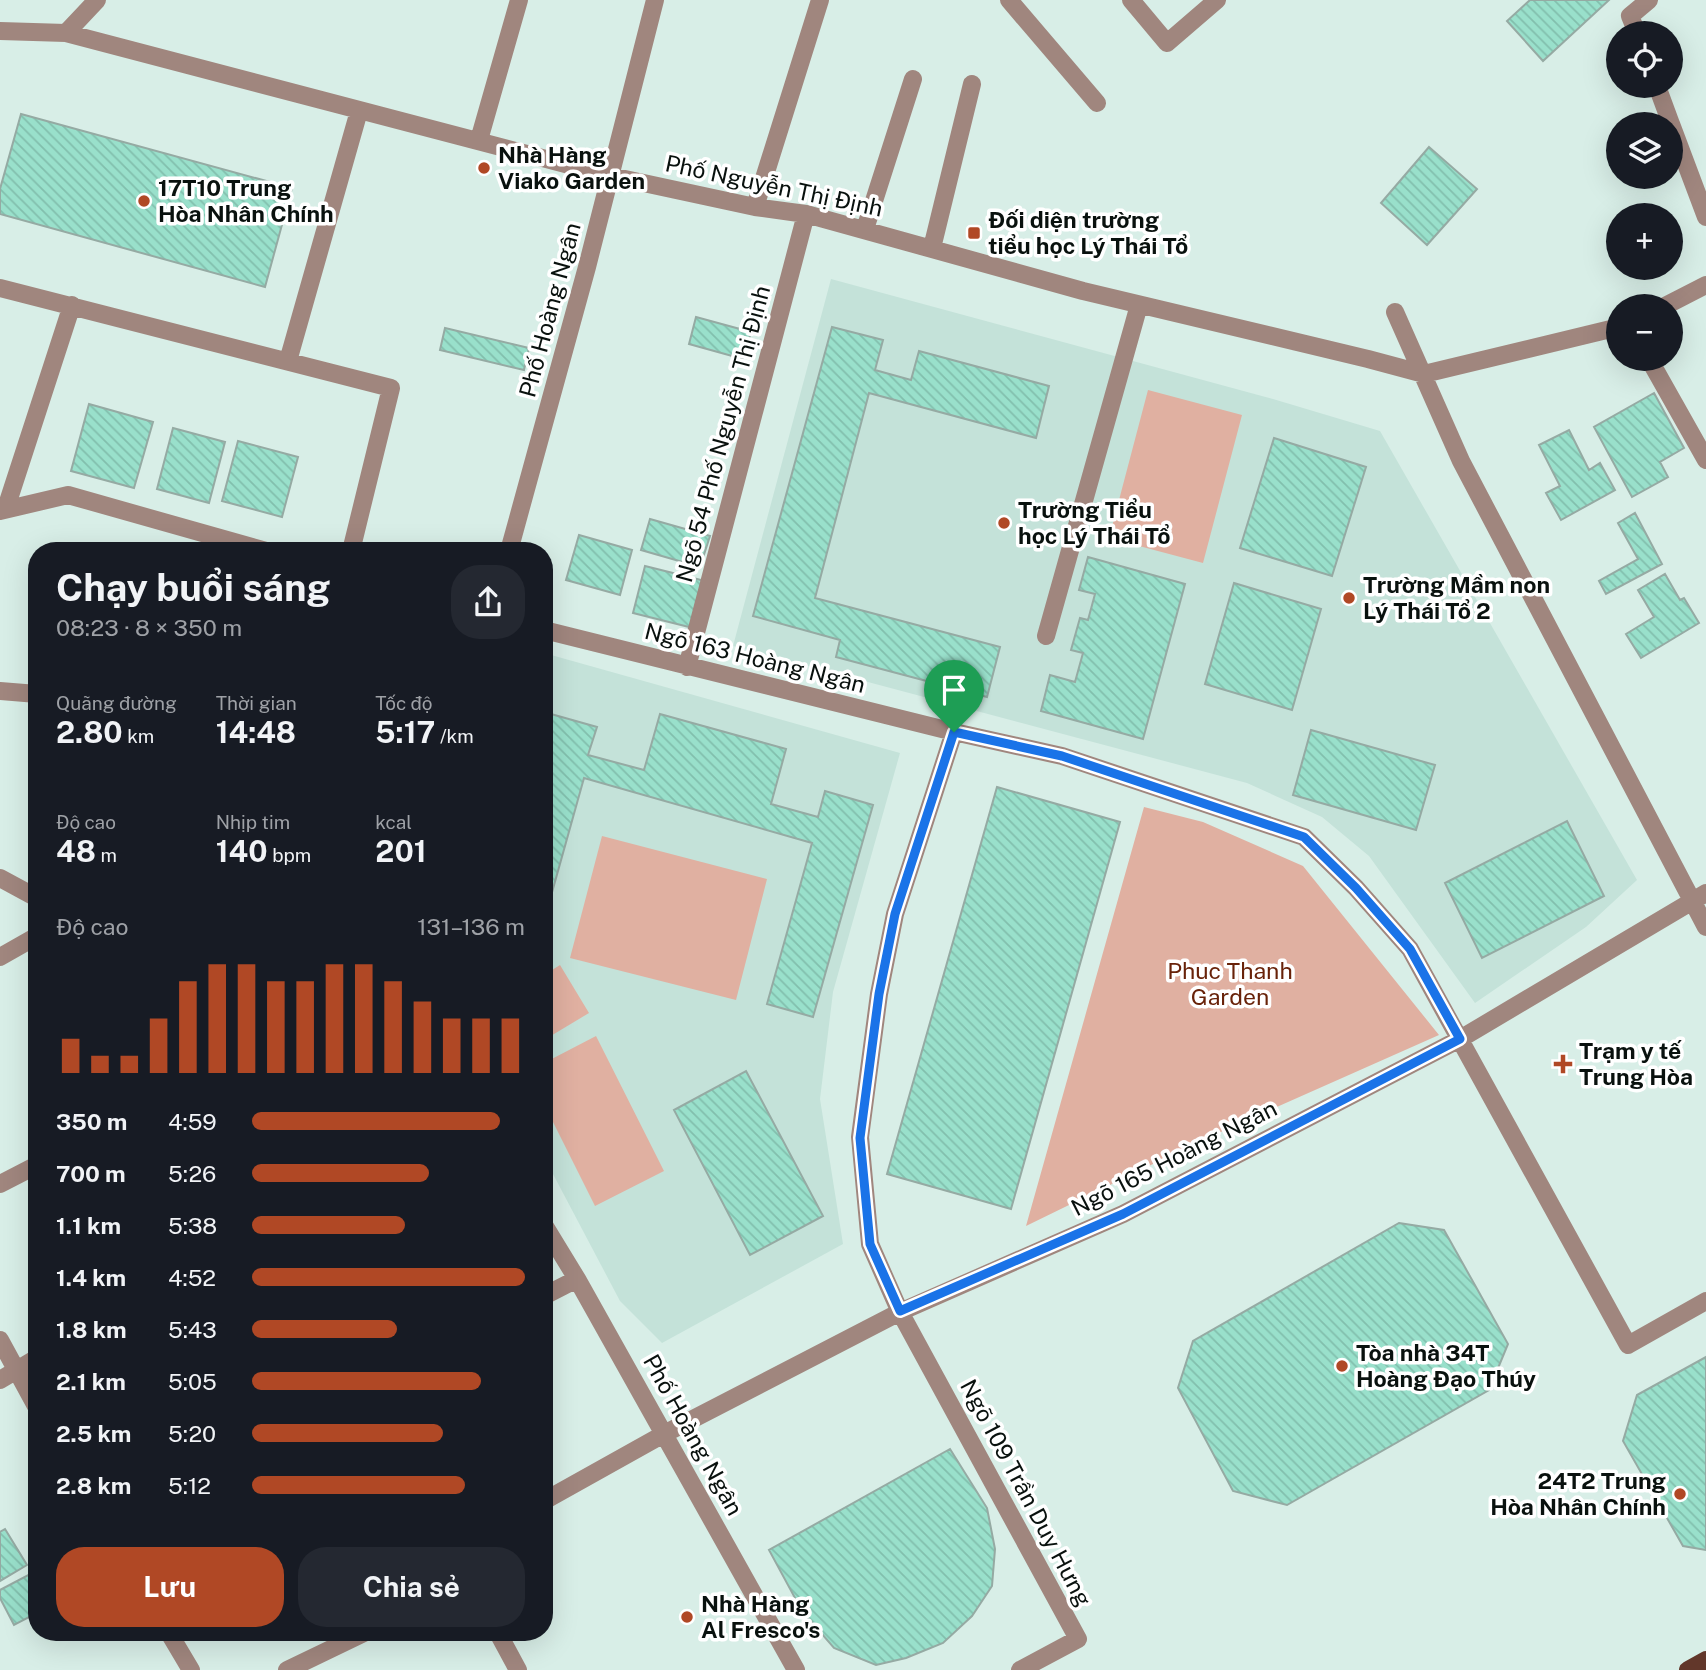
<!DOCTYPE html>
<html lang="vi">
<meta charset="utf-8">
<style>
:root{--surface:#171b24;--page:#242831;--text:#f1f3f6;--muted:#9ea1a6;--accent:#b04825}
body{margin:0;font-family:"Public Sans",sans-serif;background:var(--page);color:var(--text);height:100vh;display:flex;flex-direction:column;font-size:26px;white-space:nowrap}
*{box-sizing:border-box;margin:0}
p{font-size:23px;color:var(--muted)}
.icon{flex:none;width:38px;height:38px;fill:none;stroke:currentColor;stroke-width:2;stroke-linecap:round;stroke-linejoin:round}
.map{position:relative;flex:1;overflow:hidden}
.details{position:absolute;left:28px;top:542px;width:525px;height:1099px;display:flex;flex-direction:column;background:var(--surface);border-radius:28px;box-shadow:0 7px 28px #0002}
.details>*{flex:none}
.controls{position:absolute;left:1606px;top:21px;display:grid;gap:14px}
.controls a{display:grid;place-items:center;width:77px;height:77px;border-radius:50%;background:var(--surface);box-shadow:0 7px 28px #0002;font-size:35px}
.pin{position:absolute;display:grid;place-items:center;width:60px;height:60px;color:#fff;margin:-72px -30px;border-radius:50% 50% 50% 0;rotate:-45deg;box-shadow:0 0 7px #0007}
.pin .icon{rotate:45deg}
.round{display:grid;place-items:center;flex:none;width:74px;height:74px;border-radius:28px;background:var(--page)}
.headline{display:flex;align-items:center;justify-content:space-between;height:119px;padding:0 28px}
h1{font-size:38px;font-weight:700;line-height:52px}
.stats{display:grid;grid-template-columns:repeat(3,1fr);gap:10px;height:119px;padding:7px 28px}
.stats div{display:grid;align-content:center}
.stats b{font-size:30px;font-weight:700}
.stats small{font-size:19px;font-weight:400}
.stats p{font-size:19px}
.chart{height:196px;padding:14px 28px}
.chart p{display:flex;justify-content:space-between}
.chart svg{width:100%;height:126px;margin-top:7px;stroke:var(--accent);stroke-width:6}
.action{display:flex;gap:14px;margin-top:auto;padding:14px 28px}
.action a{flex:1;height:80px;border-radius:28px;background:var(--accent);color:#fff;font-size:28px;font-weight:700;line-height:80px;text-align:center}
.action a+a{background:var(--page);color:var(--text)}
ul{padding:0 28px;list-style:none;font-size:23px}
li{display:grid;grid-template-columns:112px 84px 1fr;align-items:center;height:52px}
li i{height:18px;border-radius:9px;background:var(--accent)}
.map>svg:first-child{display:block}
.built{fill:#c4e2d9}
.garden{fill:#e0b0a1}
.building{fill:url(#building-back-hatch);stroke:#95aaa3;stroke-width:2}
.lines{fill:none;stroke-linecap:round;stroke-linejoin:round}
.minor{stroke:#a0867e;stroke-width:18}
.major{stroke:#62372a;stroke-width:18}
.route-casing{stroke:#fff;stroke-width:14}
.route{stroke:#1a73e8;stroke-width:9}
.poi-dot{fill:#b04825;stroke:#fff;stroke-width:2.5}
.labels{text-anchor:middle;stroke-width:7;stroke-linejoin:round;paint-order:stroke}
.poi-label{font-size:23px;font-weight:bold;fill:#09110e;stroke:#fff;text-anchor:start}
.street-label{font-size:23px;fill:#09110e;stroke:#fff}
.park-label{font-size:23px;fill:#682209;stroke:#fff}
</style>
<div class="map">
<svg width="1706" height="1670" viewBox="0 0 1706 1670">
<defs>
<pattern id="building-back-hatch" width="6" height="6" patternUnits="userSpaceOnUse" patternTransform="scale(1.75)"><rect width="6" height="6" fill="#99e0cb"/><path d="M-1 5l2 2M0 0l6 6M5-1l2 2" fill="none" stroke="#82bfad"/></pattern>
</defs>
<rect width="100%" height="100%" fill="#d8eee7"/>
<path class="built" d="M831 279 1273 399 1380 431 1637 880 1586 927 1475 1003 1369 856 1322 817 1247 783 733 646Z
M544 653 900 753 833 992 820 1099 843 1244 662 1343 620 1301 544 1157Z"/>
<path class="garden" d="M1148 390 1242 415 1203 563 1109 538Z
M1144 807 1203 822 1303 866 1439 1035 1196 1143 1026 1226Z
M602 836 767 879 736 1000 570 958Z
M560 965 589 1013 544 1040V975Z
M596 1036 664 1171 595 1206 544 1104V1063Z"/>
<path class="building" d="M1530 0H1609L1543 61 1507 21Z
M21 114 292 188 265 287 0 214V189Z
M1429 147 1477 189 1427 245 1381 203Z
M696 317 751 332 743 359 689 344Z
M832 327 883 340 875 370 911 380 919 351 1049 386 1036 438 869 393 815 598 1000 647 987 697 836 657 840 640 753 616Z
M445 328 529 348 524 370 440 350Z
M1654 393 1684 448 1660 462 1668 477 1632 497 1594 427Z
M89 404 153 422 134 488 71 471Z
M173 428 225 442 209 503 157 489Z
M1569 430 1589 470 1600 463 1615 490 1561 520 1546 493 1560 486 1539 445Z
M1274 438 1366 467 1332 576 1240 548Z
M238 441 298 457 282 517 222 501Z
M1635 513 1662 564 1606 594 1599 581 1638 559 1618 523Z
M650 519 710 536 700 567 641 550Z
M579 535 632 550 620 595 566 580Z
M1088 557 1185 584 1143 739 1041 711 1050 675 1075 682 1083 653 1071 650 1080 618 1088 620 1095 594 1079 590Z
M645 566 705 581 693 628 633 613Z
M1665 574 1680 600 1684 598 1699 623 1641 658 1626 634 1654 617 1638 590Z
M1234 583 1321 609 1292 710 1205 684Z
M551 714 597 727 588 755 644 770 660 714 786 749 771 804 818 817 825 791 873 805 813 1017 767 1004 812 843 584 778 544 921V738Z
M1311 730 1435 765 1416 830 1293 795Z
M997 787 1120 822 1011 1209 887 1174Z
M1567 821 1604 896 1482 958 1445 883Z
M37 1067V1083L30 1071Z
M746 1071 823 1216 750 1255 674 1110Z
M1399 1223 1444 1230 1508 1344 1489 1390 1287 1505 1233 1491 1178 1388 1193 1341Z
M1706 1357V1550L1683 1546 1623 1441 1637 1395Z
M950 1449 987 1508 995 1549 992 1586 972 1616 943 1643 906 1658 876 1665 834 1648 802 1611 769 1550Z
M5 1529 27 1565 0 1581V1532Z
M32 1573 37 1583V1613L14 1625 0 1598V1590Z"/>
<g class="lines">
<path class="minor" d="M1009 0 1097 103
M1131 0 1167 43 1217 0
M0 31 66 33 611 176 755 207 806 214 1083 291 1368 359 1424 374 1619 327
M66 33 97 0
M1637 33 1630 16 1649 0
M1657 86 1671 124
M1671 124 1706 217
M479 140 519 0
M755 207 820 0
M865 229 913 79
M932 248 972 84
M0 288 391 388 351 551
M1665 306 1706 285
M1395 312 1461 461 1706 927
M1649 359 1706 460
M288 361 359 111
M6 508 72 305
M0 511 68 495 266 551
M509 551 587 267 655 0
M544 630 954 732 1062 756 1304 837 1356 888 1410 949 1628 1345 1706 1301
M1046 636 1139 305
M687 667 806 214
M0 691 37 694
M954 732 895 914 879 994 860 1137 870 1244 900 1312 1078 1639 1020 1670
M0 878 37 898
M0 957 37 936
M0 1184 37 1165
M544 1225 577 1279 796 1670
M544 1296 577 1279
M0 1340 37 1408
M0 1380 37 1358
M544 1501 664 1434 900 1312 1123 1214 1460 1039 1706 893
M169 1633 191 1670
M498 1633 518 1670
M287 1670 364 1633"/>
<path class="major" d="M1688 1670 1706 1660"/>
</g>
<g class="lines">
<g class="route-casing">
<path id="route" d="M954 732 1062 756 1304 837 1356 888 1410 949 1460 1039 1123 1214 900 1311 870 1244 860 1138 879 994 895 914Z"/>
</g>
<use href="#route" class="route"/>
</g>
<g class="poi-dot">
<circle cx="484" cy="168" r="7"/>
<circle cx="144" cy="201" r="7"/>
<rect x="967" y="226" width="14" height="14" rx="3.5"/>
<circle cx="1004" cy="523" r="7"/>
<circle cx="1349" cy="598" r="7"/>
<path d="M1559.5 1053.5h7v7h7v7h-7v7h-7v-7h-7v-7h7z"/>
<circle cx="1342" cy="1366" r="7"/>
<circle cx="1680" cy="1494" r="7"/>
<circle cx="687" cy="1617" r="7"/>
</g>
<g class="labels">
<g class="poi-label">
<text x="498" y="163">Nhà Hàng<tspan x="498" dy="26">Viako Garden</tspan></text>
<text x="158" y="196">17T10 Trung<tspan x="158" dy="26">Hòa Nhân Chính</tspan></text>
<text x="988" y="228">Đối diện trường<tspan x="988" dy="26">tiểu học Lý Thái Tổ</tspan></text>
<text x="1018" y="518">Trường Tiểu<tspan x="1018" dy="26">học Lý Thái Tổ</tspan></text>
<text x="1363" y="593">Trường Mầm non<tspan x="1363" dy="26">Lý Thái Tổ 2</tspan></text>
<text x="1579" y="1059">Trạm y tế<tspan x="1579" dy="26">Trung Hòa</tspan></text>
<text x="1356" y="1361">Tòa nhà 34T<tspan x="1356" dy="26">Hoàng Đạo Thúy</tspan></text>
<text x="1666" y="1489" text-anchor="end">24T2 Trung<tspan x="1666" dy="26">Hòa Nhân Chính</tspan></text>
<text x="701" y="1612">Nhà Hàng<tspan x="701" dy="26">Al Fresco's</tspan></text>
</g>
<g class="street-label">
<text transform="translate(774 186) rotate(12)" y="8">Phố Nguyễn Thị Định</text>
<text transform="translate(550 310) rotate(-75)" y="8">Phố Hoàng Ngân</text>
<text transform="translate(723 434) rotate(-75)" y="8">Ngõ 54 Phố Nguyễn Thị Định</text>
<text transform="translate(755 658) rotate(14)" y="8">Ngõ 163 Hoàng Ngân</text>
<text transform="translate(1174 1158) rotate(-27)" y="8">Ngõ 165 Hoàng Ngân</text>
<text transform="translate(693 1435) rotate(61)" y="8">Phố Hoàng Ngân</text>
<text transform="translate(1026 1493) rotate(62)" y="8">Ngõ 109 Trần Duy Hưng</text>
</g>
<g class="park-label">
<text x="1230" y="979">Phuc Thanh<tspan x="1230" dy="26">Garden</tspan></text>
</g>
</g>
</svg>
<div class="controls">
<a><svg class="icon" aria-label="locate" viewBox="0 0 24 24"><circle cx="12" cy="12" r="6"/><path d="M12 2v4M12 18v4M2 12h4M18 12h4"/></svg></a>
<a><svg class="icon" aria-label="layers" viewBox="0 0 24 24"><path d="M12 4l9 5-9 5-9-5zM3 14l9 5 9-5"/></svg></a>
<a>+</a>
<a>−</a>
</div>
<div class="pin" style="left:954px;top:732px;background:#1e9e55"><svg class="icon" aria-label="arrive" viewBox="0 0 24 24"><path d="M6 21V4h12l-3 4 3 4H6"/></svg></div>
<section class="details">
<div class="headline"><div><h1>Chạy buổi sáng</h1><p>08:23 · 8 × 350 m</p></div><a class="round"><svg class="icon" aria-label="share" viewBox="0 0 24 24"><path d="M12 15V3M7 8l5-5 5 5M5 13v7h14v-7"/></svg></a></div>
<div class="stats">
<div><p>Quãng đường</p><b>2.80<small> km</small></b></div>
<div><p>Thời gian</p><b>14:48</b></div>
<div><p>Tốc độ</p><b>5:17<small> /km</small></b></div>
</div>
<div class="stats">
<div><p>Độ cao</p><b>48<small> m</small></b></div>
<div><p>Nhịp tim</p><b>140<small> bpm</small></b></div>
<div><p>kcal</p><b>201</b></div>
</div>
<div class="chart"><p><span>Độ cao</span>131–136 m</p>
<svg viewBox="0 0 160 44" preserveAspectRatio="none"><path d="M5 44V32M15 44V38M25 44V38M35 44V25M45 44V12M55 44V6M65 44V6M75 44V12M85 44V12M95 44V6M105 44V6M115 44V12M125 44V19M135 44V25M145 44V25M155 44V25"/></svg>
</div>
<ul>
<li><b>350 m</b>4:59<i style="width:91%"></i></li>
<li><b>700 m</b>5:26<i style="width:65%"></i></li>
<li><b>1.1 km</b>5:38<i style="width:56%"></i></li>
<li><b>1.4 km</b>4:52<i style="width:100%"></i></li>
<li><b>1.8 km</b>5:43<i style="width:53%"></i></li>
<li><b>2.1 km</b>5:05<i style="width:84%"></i></li>
<li><b>2.5 km</b>5:20<i style="width:70%"></i></li>
<li><b>2.8 km</b>5:12<i style="width:78%"></i></li>
</ul>
<div class="action"><a>Lưu</a><a>Chia sẻ</a></div>
</section>
</div>
